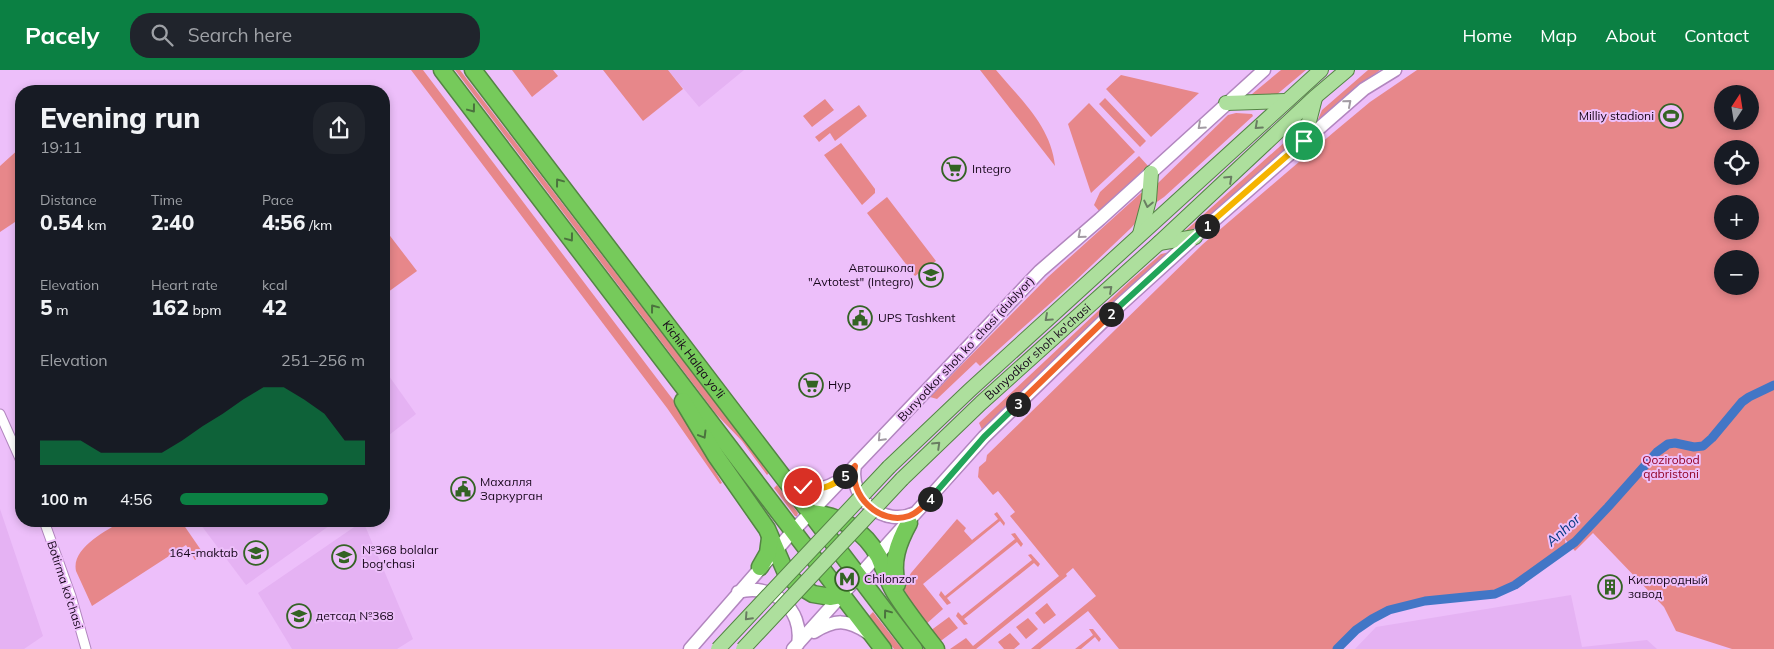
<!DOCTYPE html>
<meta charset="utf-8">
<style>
:root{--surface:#171b24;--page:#20242c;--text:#f1f3f6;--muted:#9ea1a6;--accent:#0b8043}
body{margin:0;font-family:Mulish,sans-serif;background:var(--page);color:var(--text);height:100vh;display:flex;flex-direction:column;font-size:19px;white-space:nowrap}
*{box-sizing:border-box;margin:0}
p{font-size:16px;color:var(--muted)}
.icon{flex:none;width:28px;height:28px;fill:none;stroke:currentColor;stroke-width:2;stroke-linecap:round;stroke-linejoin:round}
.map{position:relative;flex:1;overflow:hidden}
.details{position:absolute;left:15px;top:15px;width:375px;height:442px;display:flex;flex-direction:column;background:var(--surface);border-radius:20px;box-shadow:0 2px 8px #0003}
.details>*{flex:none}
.needle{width:32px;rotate:12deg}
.fabs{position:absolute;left:1714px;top:15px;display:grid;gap:10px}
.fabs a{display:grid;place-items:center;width:45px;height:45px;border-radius:50%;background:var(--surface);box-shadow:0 2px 8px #0003;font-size:25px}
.pin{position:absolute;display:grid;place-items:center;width:42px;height:42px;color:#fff;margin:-21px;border:2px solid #fff;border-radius:50%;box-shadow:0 1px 5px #0007}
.km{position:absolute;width:25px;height:25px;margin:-12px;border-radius:50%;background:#222;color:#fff;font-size:14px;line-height:25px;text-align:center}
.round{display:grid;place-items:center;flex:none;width:52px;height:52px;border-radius:20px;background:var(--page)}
.overview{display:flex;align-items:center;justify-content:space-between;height:85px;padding:0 25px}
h1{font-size:28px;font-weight:800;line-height:38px}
.stats{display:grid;grid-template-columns:repeat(3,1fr);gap:8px;height:85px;padding:5px 25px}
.stats div{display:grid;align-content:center}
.stats b{font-size:21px;font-weight:800}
.stats small{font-size:14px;font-weight:400}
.stats p{font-size:14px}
.chart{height:140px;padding:10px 25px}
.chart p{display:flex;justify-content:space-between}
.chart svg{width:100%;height:90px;margin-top:5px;fill:var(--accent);opacity:.7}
ul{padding:0 25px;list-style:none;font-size:16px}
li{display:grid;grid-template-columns:80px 60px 1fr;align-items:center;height:38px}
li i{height:12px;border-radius:6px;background:var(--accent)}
header{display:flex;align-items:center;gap:30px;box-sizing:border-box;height:70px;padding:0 25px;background:var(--accent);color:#fff}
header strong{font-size:24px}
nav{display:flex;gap:28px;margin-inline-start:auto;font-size:18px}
.search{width:350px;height:45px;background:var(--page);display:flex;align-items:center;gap:12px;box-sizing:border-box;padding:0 18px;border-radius:20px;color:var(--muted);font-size:19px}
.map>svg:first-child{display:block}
.built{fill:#e5b2f3}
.green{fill:#e7878a;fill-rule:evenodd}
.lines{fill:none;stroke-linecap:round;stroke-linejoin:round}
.canal{stroke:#4276c6;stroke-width:9}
.street-casing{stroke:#b286bf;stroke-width:11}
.secondary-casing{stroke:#b286bf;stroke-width:15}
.primary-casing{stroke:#548544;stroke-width:16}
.highway-casing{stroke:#548544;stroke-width:19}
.street{stroke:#fff;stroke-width:9}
.secondary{stroke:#fff;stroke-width:12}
.primary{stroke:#addf9d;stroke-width:14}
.highway{stroke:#76ca5b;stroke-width:16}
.primary-bridge-casing{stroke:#548544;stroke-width:16;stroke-linecap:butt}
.primary-bridge{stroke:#addf9d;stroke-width:14}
.oneway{stroke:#a29ba3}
.oneway2{stroke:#4b723e}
.oneway3{stroke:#697d62}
.split-1-casing{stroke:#fff;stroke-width:10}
.split-2-casing{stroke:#fff;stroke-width:10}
.split-3-casing{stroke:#fff;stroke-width:10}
.split-4-casing{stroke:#fff;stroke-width:10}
.split-5-casing{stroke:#fff;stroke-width:10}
.split-6-casing{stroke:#fff;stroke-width:10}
.split-1{stroke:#f5b400;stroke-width:6}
.split-2{stroke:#22a559;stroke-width:6}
.split-3{stroke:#f0652b;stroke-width:6}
.split-4{stroke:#22a559;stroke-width:6}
.split-5{stroke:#f0652b;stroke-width:6}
.split-6{stroke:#f5b400;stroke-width:6}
.labels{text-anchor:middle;stroke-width:4;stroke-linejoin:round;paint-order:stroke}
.poi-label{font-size:12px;fill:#16061a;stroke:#edbffa;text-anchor:start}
.street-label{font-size:12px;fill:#16061a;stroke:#edbffa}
.park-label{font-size:12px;fill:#930427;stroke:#edbffa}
.water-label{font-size:14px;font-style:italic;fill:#053a83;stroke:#edbffa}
</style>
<header>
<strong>Pacely</strong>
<div class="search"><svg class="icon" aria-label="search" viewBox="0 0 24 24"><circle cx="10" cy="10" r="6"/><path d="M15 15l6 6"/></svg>Search here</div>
<nav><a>Home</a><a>Map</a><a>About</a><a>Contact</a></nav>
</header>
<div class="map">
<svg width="1774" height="579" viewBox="0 0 1774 579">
<rect width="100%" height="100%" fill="#edbffa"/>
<path class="built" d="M668 0H744L699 37Z
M384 299 416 344 384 369Z
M0 439 43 566 24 579H0Z
M198 451H336L246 515Z
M363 451 413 569 397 579H292L258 523Z
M1571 525 1582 577 1647 570 1657 579H1355L1376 557Z"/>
<path class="green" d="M411 0H423L674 331 722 413 720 414 667 338Z
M455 0H460L769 403 767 405 742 371 716 344Z
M512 0H553L558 6 532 27Z
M603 0H668L683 19 643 51Z
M980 0H996C1021 30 1051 56 1055 96Z
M1281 0H1306L1275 26 1246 29Z
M1368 0H1380L1317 52 1322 40Z
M1417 0H1774V579H1732L1676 561 1664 537 1593 463 1575 481 1565 469 1566 478C1543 495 1522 514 1495 524 1454 528 1409 528 1373 548 1359 556 1348 568 1337 579H1119L1088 541 1040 579H1031L1096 526 1073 498 1066 504 1067 506 976 579H950L966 568 973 576 1059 506 1010 446 1015 442 998 421 993 425 978 407 979 397 986 391 987 385 1203 174 1334 62 1370 32ZM1722 24H1750V51H1722ZM1722 79H1750V106H1722ZM1722 134H1750V161H1722ZM1722 189H1750V216H1722Z
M1121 5 1199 23 1151 67 1106 19Z
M1105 28 1146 71 1140 77 1099 34Z
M825 29 834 40 812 57 803 46Z
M1089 33 1135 82 1091 123 1068 54Z
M859 35 867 46 835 71 830 63 819 72 815 67Z
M1236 43 1252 44 1253 46 1164 127 1154 134 1157 114 1228 45Z
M1297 61 1299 63 1298 68 1196 161 1183 163Z
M841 73 875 119V123L862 135 824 85Z
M21 77V148L0 162V96Z
M1139 86 1149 97 1100 142 1094 135 1100 122Z
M1141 123H1144L1139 149 1131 158 1073 213 980 296 976 292 937 329 930 327 1048 207Z
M887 127 936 191 915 206 867 143Z
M384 158 417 201 384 225V157Z
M1170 182 984 364 979 353 1129 212 1161 184Z
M777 415 798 443 797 446H795L774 418Z
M997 442 1005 453 1004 456 1000 451 923 514 943 539 925 555 903 518 911 503 957 449 966 458 964 461 972 470 998 449 994 444Z
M122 451H181L203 483 195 490 186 475 92 536 76 501C71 478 106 461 122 451Z
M1015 463 1023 474 1021 477 1017 472 947 528 951 533 947 535 939 525 941 521 945 526 1015 469 1011 464Z
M1031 484 1040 494 1038 497 1034 493 964 549 968 554 964 555 956 546 958 542 962 546 1032 490 1028 485Z
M1047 533 1056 545 1044 554 1035 543Z
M873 542 902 579H894L869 546Z
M949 547 958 558 938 573 930 561Z
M1028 548 1038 559 1026 569 1016 557Z
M1089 559H1093L1101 569 1099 572 1095 567 1081 579H1075L1093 565Z
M1010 563 1020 574 1014 579H1004L998 572Z"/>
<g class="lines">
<path class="canal" d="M1337 579 1356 560 1372 549 1389 540 1425 531 1495 524 1515 515 1575 472 1608 437 1657 382 1668 374 1675 373 1694 377 1703 376 1712 368 1742 332 1749 327 1774 315"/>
<g class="street-casing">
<path id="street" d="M0 344 21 391
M44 451 71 526 86 579"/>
</g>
<g class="secondary-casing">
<path id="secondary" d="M855 396C848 429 885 458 915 443
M787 408C802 419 818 423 835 413
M738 522C772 512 804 539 798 574
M814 562C835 549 847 549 868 563
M690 579 793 461 1040 201 1100 149 1264 0
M793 579 984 367 1120 235 1195 167 1364 19 1395 0"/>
</g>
<g class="primary-casing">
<g id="primary">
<path d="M1226 33 1285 31"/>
<path d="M1304 71 1315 28"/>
<path d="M1140 164 1149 130 1151 103"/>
<path d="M1159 173 1195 167"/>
<path d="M889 397 970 320 1321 0"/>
<path id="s1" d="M902 409 981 333 1159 173 1315 27 1347 0"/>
</g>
</g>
<g class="highway-casing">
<g id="highway">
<path d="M442 0 883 579"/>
<path id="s2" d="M473 0 914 579"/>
<path d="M683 331 716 386 767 459 786 503 798 515 813 524 831 527 842 525"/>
<path d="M811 443C840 445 865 461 879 487 884 499 888 511 895 523 907 542 922 561 936 579"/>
<path d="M760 497 768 483 770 468"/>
<path d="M897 514C891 492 898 473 909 453"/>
</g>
</g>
<use href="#street" class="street"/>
<use href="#secondary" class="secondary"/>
<use href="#primary" class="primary"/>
<use href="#highway" class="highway"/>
<g class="primary-bridge-casing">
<path id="primary-bridge" d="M718 579 889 397
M743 579 902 409"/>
</g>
<use href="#primary-bridge" class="primary-bridge"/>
</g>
<defs><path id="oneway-chevron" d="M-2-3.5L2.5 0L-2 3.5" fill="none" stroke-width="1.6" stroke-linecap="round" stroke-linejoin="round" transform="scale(1.25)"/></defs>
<g class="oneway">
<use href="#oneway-chevron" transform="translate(1348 33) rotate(-41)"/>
<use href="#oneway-chevron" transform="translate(1201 56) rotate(138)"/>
<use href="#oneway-chevron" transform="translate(1081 165) rotate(139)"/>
<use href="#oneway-chevron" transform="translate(881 368) rotate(133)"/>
</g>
<g class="oneway2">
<use href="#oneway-chevron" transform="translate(472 39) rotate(53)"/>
<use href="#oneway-chevron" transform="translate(559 112) rotate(-127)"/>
<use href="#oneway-chevron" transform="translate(570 168) rotate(53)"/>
<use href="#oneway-chevron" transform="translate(654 238) rotate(-127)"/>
<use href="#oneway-chevron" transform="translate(703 365) rotate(59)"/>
<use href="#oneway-chevron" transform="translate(887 543) rotate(-127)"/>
</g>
<g class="oneway3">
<use href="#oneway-chevron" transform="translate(1258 56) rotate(138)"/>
<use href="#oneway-chevron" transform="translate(1229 109) rotate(-43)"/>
<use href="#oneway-chevron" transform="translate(1148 134) rotate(102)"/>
<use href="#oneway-chevron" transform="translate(1109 219) rotate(-42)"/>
<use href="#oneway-chevron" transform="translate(1048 248) rotate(138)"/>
<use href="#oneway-chevron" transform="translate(937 375) rotate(-44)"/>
<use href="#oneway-chevron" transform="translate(748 547) rotate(133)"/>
</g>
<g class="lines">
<g class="split-1-casing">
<path id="split-1" d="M1207 156 1304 71"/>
</g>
<g class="split-2-casing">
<path id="split-2" d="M1111 244 1207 156"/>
</g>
<g class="split-3-casing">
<path id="split-3" d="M1018 334 1111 244"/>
</g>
<g class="split-4-casing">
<path id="split-4" d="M930 429 984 367 1018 334"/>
</g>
<g class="split-5-casing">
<path id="split-5" d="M845 406 855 396C848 425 880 456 909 446 918 443 923 436 930 429"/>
</g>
<g class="split-6-casing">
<path id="split-6" d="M803 417C820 422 832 416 845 406"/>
</g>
<use href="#split-1" class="split-1"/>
<use href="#split-2" class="split-2"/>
<use href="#split-3" class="split-3"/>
<use href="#split-4" class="split-4"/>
<use href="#split-5" class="split-5"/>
<use href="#split-6" class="split-6"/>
</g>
<defs>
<g id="stadium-ring" transform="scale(1.25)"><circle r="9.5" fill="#edbffa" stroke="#346324" stroke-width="1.5"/><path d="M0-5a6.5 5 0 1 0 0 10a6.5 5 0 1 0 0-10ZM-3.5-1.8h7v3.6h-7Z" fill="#346324"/></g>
<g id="supermarket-ring" transform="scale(1.25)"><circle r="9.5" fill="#edbffa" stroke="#346324" stroke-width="1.5"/><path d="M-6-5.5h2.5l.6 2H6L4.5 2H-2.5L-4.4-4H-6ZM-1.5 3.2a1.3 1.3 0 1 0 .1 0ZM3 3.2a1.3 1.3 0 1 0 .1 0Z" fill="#346324"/></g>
<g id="school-ring" transform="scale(1.25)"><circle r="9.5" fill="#edbffa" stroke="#346324" stroke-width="1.5"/><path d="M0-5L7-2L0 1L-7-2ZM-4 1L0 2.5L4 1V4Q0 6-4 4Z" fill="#346324"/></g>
<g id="civic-ring" transform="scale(1.25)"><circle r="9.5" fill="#edbffa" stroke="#346324" stroke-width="1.5"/><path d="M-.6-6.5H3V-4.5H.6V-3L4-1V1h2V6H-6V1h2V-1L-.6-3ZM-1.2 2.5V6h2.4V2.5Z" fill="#346324"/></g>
<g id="metro-ring" transform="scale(1.25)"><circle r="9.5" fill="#edbffa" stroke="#346324" stroke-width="1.5"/><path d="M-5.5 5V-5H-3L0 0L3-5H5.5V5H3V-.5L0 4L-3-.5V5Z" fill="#346324"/></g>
<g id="building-ring" transform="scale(1.25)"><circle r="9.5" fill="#edbffa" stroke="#346324" stroke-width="1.5"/><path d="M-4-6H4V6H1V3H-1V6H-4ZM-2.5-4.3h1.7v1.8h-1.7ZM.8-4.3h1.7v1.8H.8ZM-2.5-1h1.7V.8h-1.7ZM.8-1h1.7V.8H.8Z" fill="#346324"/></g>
</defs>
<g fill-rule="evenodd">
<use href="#stadium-ring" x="1671" y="46"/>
<use href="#supermarket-ring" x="954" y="99"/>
<use href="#school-ring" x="931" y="205"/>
<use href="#civic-ring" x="860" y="248"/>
<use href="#supermarket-ring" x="811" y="315"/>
<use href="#civic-ring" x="463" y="419"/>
<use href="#school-ring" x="256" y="483"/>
<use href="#school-ring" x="344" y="487"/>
<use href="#metro-ring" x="847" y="509"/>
<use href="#building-ring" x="1610" y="517"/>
<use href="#school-ring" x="299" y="546"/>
</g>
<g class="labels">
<g class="poi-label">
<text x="1654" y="50" text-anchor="end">Milliy stadioni</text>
<text x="972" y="103">Integro</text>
<text x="914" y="202" text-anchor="end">Автошкола<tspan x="914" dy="14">"Avtotest" (Integro)</tspan></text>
<text x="878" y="252">UPS Tashkent</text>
<text x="828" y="319">Нур</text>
<text x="480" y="416">Махалля<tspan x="480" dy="14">Заркурган</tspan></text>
<text x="362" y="484">№368 bolalar<tspan x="362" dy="14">bog'chasi</tspan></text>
<text x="238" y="487" text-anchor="end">164-maktab</text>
<text x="864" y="513">Chilonzor</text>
<text x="1628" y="514">Кислородный<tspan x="1628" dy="14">завод</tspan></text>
<text x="316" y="550">детсад №368</text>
</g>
<g class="street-label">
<text transform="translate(966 279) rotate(-47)" y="4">Bunyodkor shoh koʻchasi (dublyor)</text>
<text dy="4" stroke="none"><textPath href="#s1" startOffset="186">Bunyodkor shoh ko'chasi</textPath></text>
<text dy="4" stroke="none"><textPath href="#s2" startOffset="364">Kichik Halqa yo'li</textPath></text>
<text transform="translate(65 515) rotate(72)" y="4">Botirma ko'chasi</text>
</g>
<g class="park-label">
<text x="1671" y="394">Qozirobod<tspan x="1671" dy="14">qabristoni</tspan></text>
</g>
<g class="water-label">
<text transform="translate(1563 460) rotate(-42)" y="5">Anhor</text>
</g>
</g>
</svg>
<div class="fabs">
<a><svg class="needle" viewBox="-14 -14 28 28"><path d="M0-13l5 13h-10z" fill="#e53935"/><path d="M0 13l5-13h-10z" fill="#9ea1a6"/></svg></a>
<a><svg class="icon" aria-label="locate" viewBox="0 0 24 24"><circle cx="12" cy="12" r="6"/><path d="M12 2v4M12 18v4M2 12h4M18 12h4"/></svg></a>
<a>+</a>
<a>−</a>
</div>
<div class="pin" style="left:1304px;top:71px;background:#1e9e55"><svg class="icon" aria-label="arrive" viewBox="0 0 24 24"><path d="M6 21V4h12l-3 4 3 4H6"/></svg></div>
<div class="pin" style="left:803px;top:417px;background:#d93025"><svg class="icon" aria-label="check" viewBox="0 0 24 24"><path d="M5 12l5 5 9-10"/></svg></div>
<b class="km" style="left:1207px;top:156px">1</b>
<b class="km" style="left:1111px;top:244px">2</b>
<b class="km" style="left:1018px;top:334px">3</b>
<b class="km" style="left:930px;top:429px">4</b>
<b class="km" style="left:845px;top:406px">5</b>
<section class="details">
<div class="overview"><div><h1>Evening run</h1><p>19:11</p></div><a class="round"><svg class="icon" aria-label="share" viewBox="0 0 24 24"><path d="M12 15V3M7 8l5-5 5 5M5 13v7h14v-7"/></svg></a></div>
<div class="stats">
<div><p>Distance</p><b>0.54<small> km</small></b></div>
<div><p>Time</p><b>2:40</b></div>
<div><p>Pace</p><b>4:56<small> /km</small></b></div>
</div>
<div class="stats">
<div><p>Elevation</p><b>5<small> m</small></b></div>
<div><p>Heart rate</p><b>162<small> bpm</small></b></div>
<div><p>kcal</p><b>42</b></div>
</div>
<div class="chart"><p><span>Elevation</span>251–256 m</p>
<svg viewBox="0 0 160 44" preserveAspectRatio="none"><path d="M0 44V32L10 32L20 32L30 38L40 38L50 38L60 38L70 32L80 25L90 19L100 12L110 6L120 6L130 12L140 19L150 32L160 32V44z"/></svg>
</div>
<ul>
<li><b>100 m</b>4:56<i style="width:80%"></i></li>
</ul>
</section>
</div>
